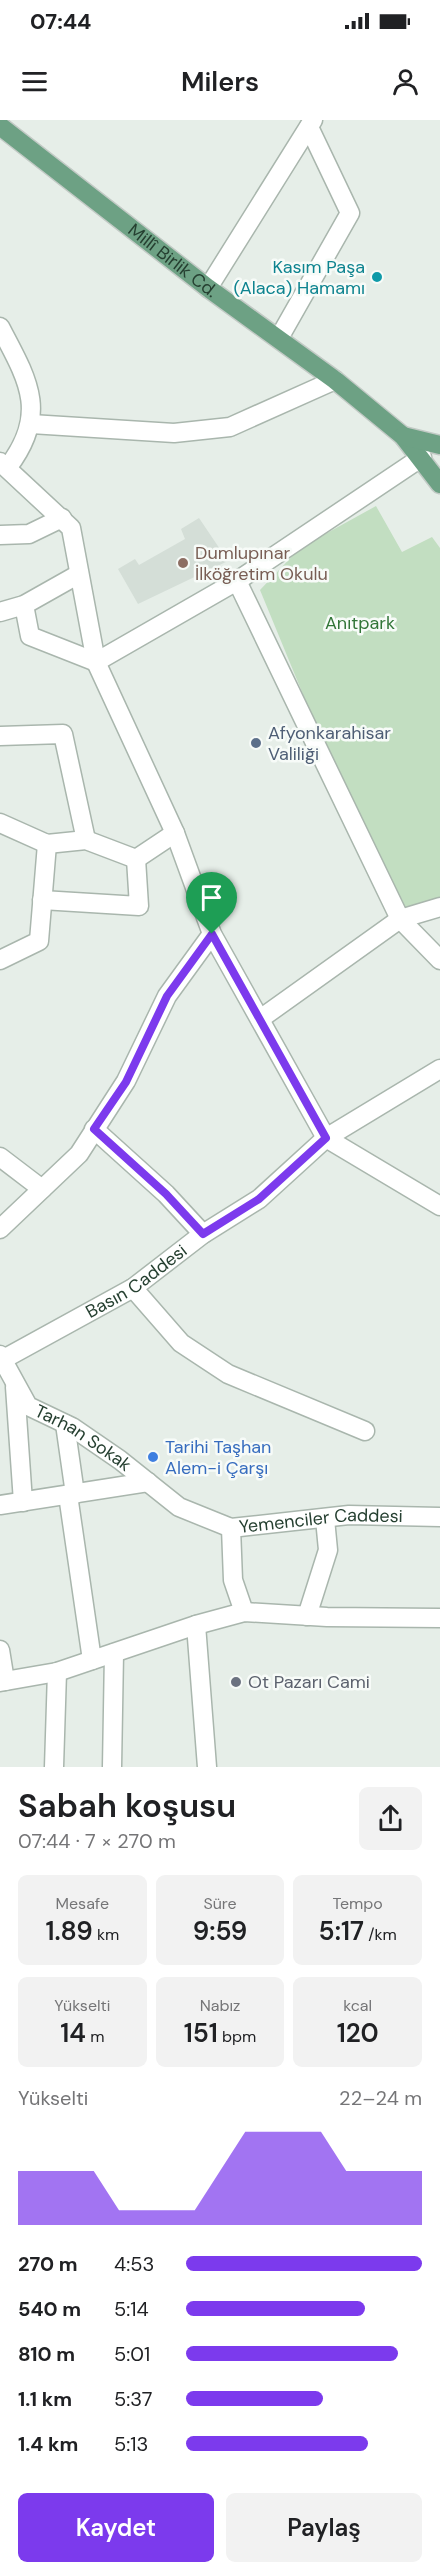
<!DOCTYPE html>
<html lang="tr">
<meta charset="utf-8">
<style>
:root{--surface:#fff;--page:#f2f2f2;--text:#202124;--muted:#757577;--accent:#7c3aed}
body{margin:0;font-family:"DM Sans",sans-serif;background:var(--page);color:var(--text);height:100vh;display:flex;flex-direction:column;font-size:22px;white-space:nowrap}
*{box-sizing:border-box;margin:0}
p{font-size:20px;color:var(--muted)}
.icon{flex:none;width:33px;height:33px;fill:none;stroke:currentColor;stroke-width:2;stroke-linecap:round;stroke-linejoin:round}
.map{position:relative;height:1647px;overflow:hidden}
.sheet{display:flex;flex-direction:column;background:var(--surface);flex:1}
.sheet>*{flex:none}
.pin{position:absolute;display:grid;place-items:center;width:51px;height:51px;color:#fff;margin:-62px -26px;border-radius:50% 50% 50% 0;rotate:-45deg;box-shadow:0 0 6px #0007}
.pin .icon{rotate:45deg}
.round{display:grid;place-items:center;flex:none;width:63px;height:63px;border-radius:9px;background:var(--page)}
.headline{display:flex;align-items:center;justify-content:space-between;height:102px;padding:0 18px}
h1{font-size:33px;font-weight:600;line-height:45px}
.figures{display:grid;grid-template-columns:repeat(3,1fr);gap:9px;height:102px;padding:6px 18px}
.figures div{display:grid;align-content:center;border-radius:9px;background:var(--page);text-align:center}
.figures b{font-size:26px;font-weight:600}
.figures small{font-size:16px;font-weight:400}
.figures p{font-size:16px}
.chart{height:168px;padding:12px 18px}
.chart p{display:flex;justify-content:space-between}
.chart svg{width:100%;height:108px;margin-top:6px;fill:var(--accent);opacity:.7}
.cta{display:flex;gap:12px;margin-top:auto;padding:12px 18px}
.cta a{flex:1;height:69px;border-radius:9px;background:var(--accent);color:#fff;font-size:24px;font-weight:600;line-height:69px;text-align:center}
.cta a+a{background:var(--page);color:var(--text)}
ul{padding:0 18px;list-style:none;font-size:20px}
li{display:grid;grid-template-columns:96px 72px 1fr;align-items:center;height:45px}
li i{height:15px;border-radius:8px;background:var(--accent)}
.status{display:flex;justify-content:space-between;align-items:center;height:42px;padding:0 30px;background:var(--surface);direction:ltr}
.status svg{height:16px;fill:currentColor}
header{display:flex;justify-content:space-between;align-items:center;height:78px;padding:0 18px;background:var(--surface);font-size:27px;font-weight:600}
.map>svg:first-child{display:block}
.built{fill:#d4ded7}
.green{fill:#c2dec1}
.lines{fill:none;stroke-linecap:round;stroke-linejoin:round}
.minor-casing{stroke:#a9b6ad;stroke-width:21}
.primary-casing{stroke:#c2cac5;stroke-width:21}
.minor{stroke:#fff;stroke-width:18}
.primary{stroke:#6da184;stroke-width:18}
.route-casing{stroke:#fff;stroke-width:12}
.route{stroke:#7c3aed;stroke-width:8}
.culture-dot{fill:#0f9aa8;stroke:#f7fbf8;stroke-width:2}
.education-dot{fill:#8d6e63;stroke:#f7fbf8;stroke-width:2}
.service-dot{fill:#5c6f8a;stroke:#f7fbf8;stroke-width:2}
.shop-dot{fill:#3f7fe0;stroke:#f7fbf8;stroke-width:2}
.worship-dot{fill:#6b7280;stroke:#f7fbf8;stroke-width:2}
.labels{text-anchor:middle;stroke-width:5;stroke-linejoin:round;paint-order:stroke}
.street-label{font-size:18px;fill:#264031;stroke:#f7fbf8}
.culture-label{font-size:18px;fill:#0d838f;stroke:#f7fbf8;text-anchor:end}
.education-label{font-size:18px;fill:#785e54;stroke:#f7fbf8;text-anchor:start}
.park-label{font-size:18px;fill:#317537;stroke:#f7fbf8}
.service-label{font-size:18px;fill:#4e5e75;stroke:#f7fbf8;text-anchor:start}
.shop-label{font-size:18px;fill:#366cbe;stroke:#f7fbf8;text-anchor:start}
.worship-label{font-size:18px;fill:#5b616d;stroke:#f7fbf8;text-anchor:start}
</style>
<div class="status"><b>07:44</b><svg viewBox="0 0 49 12"><path d="M0 12V9h3v3zM5 12V6h3v6zM10 12V3h3v9zM15 12V0h3v12zM26 1h20v11H26zM47 4h2v5h-2z"/></svg></div>
<header><svg class="icon" aria-label="menu" viewBox="0 0 24 24"><path d="M4 6h16M4 12h16M4 18h16"/></svg>Milers<svg class="icon" aria-label="person" viewBox="0 0 24 24"><circle cx="12" cy="8" r="4"/><path d="M4 21q1-7 8-7t8 7"/></svg></header>
<div class="map">
<svg width="440" height="1647" viewBox="0 0 440 1647">
<rect width="100%" height="100%" fill="#e6eee8"/>
<path class="built" d="M199 398 228 441 138 484 118 449 135 439 139 445 185 419 181 409Z"/>
<path class="green" d="M376 386 402 432 432 417 440 428V780L403 790 323 623 260 470 300 428Z"/>
<g class="lines">
<g class="minor-casing">
<g id="minor">
<path d="M208 168 313 0"/>
<path d="M0 207C28 260 49 293 8 347"/>
<path d="M279 218 350 93 309 7"/>
<path d="M31 304 174 313 230 307 335 260"/>
<path d="M0 342 71 408 96 542 175 713 212 814 326 1018 440 1086"/>
<path d="M0 415 29 414 62 398"/>
<path d="M237 461 400 799 440 840"/>
<path d="M24 485 30 516 96 542 237 461 422 337"/>
<path d="M0 492 24 485 79 454"/>
<path d="M0 616 63 614 86 720"/>
<path d="M0 703 47 724 86 720 136 739 175 713"/>
<path d="M42 780 139 786 136 739"/>
<path d="M0 840 39 821 47 724"/>
<path d="M260 899 400 799 440 787"/>
<path d="M94 1009 166 1074 203 1114"/>
<path d="M0 1037 42 1069"/>
<path d="M0 1109 79 1034 126 961 167 876 212 814"/>
<path d="M133 1168 181 1223 228 1254 365 1311"/>
<path id="s1" d="M0 1235 28 1286 72 1307 120 1340 179 1387 231 1408 349 1395 440 1397"/>
<path id="s2" d="M0 1241 133 1168 203 1114 259 1079 326 1018 440 949"/>
<path d="M15 1267 23 1382"/>
<path d="M65 1304 75 1374"/>
<path d="M68 1375 92 1540"/>
<path d="M0 1385 148 1362"/>
<path d="M231 1408 233 1460 244 1492"/>
<path d="M307 1496 328 1430 325 1399"/>
<path d="M196 1505 207 1647"/>
<path d="M0 1530 5 1561"/>
<path d="M0 1562 57 1552 196 1505 244 1492 327 1497 440 1498"/>
<path d="M54 1647 57 1552"/>
<path d="M112 1647 114 1533"/>
</g>
</g>
<g class="primary-casing">
<g id="primary">
<path id="s3" d="M0 6 208 168 335 260 403 316 440 364"/>
<path d="M403 316 440 325"/>
</g>
</g>
<use href="#minor" class="minor"/>
<use href="#primary" class="primary"/>
</g>
<g class="lines">
<g class="route-casing">
<path id="route" d="M212 814 326 1018 259 1079 203 1114 166 1074 94 1009 126 962 167 876Z"/>
</g>
<use href="#route" class="route"/>
</g>
<circle class="culture-dot" cx="377" cy="157" r="6"/>
<circle class="education-dot" cx="183" cy="443" r="6"/>
<circle class="service-dot" cx="256" cy="623" r="6"/>
<circle class="shop-dot" cx="153" cy="1337" r="6"/>
<circle class="worship-dot" cx="236" cy="1562" r="6"/>
<g class="labels">
<g class="street-label">
<text dy="6" stroke="none"><textPath href="#s3" startOffset="219">Millî Birlik Cd.</textPath></text>
<text dy="6" stroke="none"><textPath href="#s2" startOffset="158">Basın Caddesi</textPath></text>
<text dy="6" stroke="none"><textPath href="#s1" startOffset="122">Tarhan Sokak</textPath></text>
<text dy="6" stroke="none"><textPath href="#s1" startOffset="387">Yemenciler Caddesi</textPath></text>
</g>
<g class="culture-label">
<text x="365" y="153">Kasım Paşa<tspan x="365" dy="21">(Alaca) Hamamı</tspan></text>
</g>
<g class="education-label">
<text x="195" y="439">Dumlupınar<tspan x="195" dy="21">İlköğretim Okulu</tspan></text>
</g>
<g class="park-label">
<text x="360" y="509">Anıtpark</text>
</g>
<g class="service-label">
<text x="268" y="619">Afyonkarahisar<tspan x="268" dy="21">Valiliği</tspan></text>
</g>
<g class="shop-label">
<text x="165" y="1333">Tarihi Taşhan<tspan x="165" dy="21">Alem-i Çarşı</tspan></text>
</g>
<g class="worship-label">
<text x="248" y="1568">Ot Pazarı Cami</text>
</g>
</g>
</svg>
<div class="pin" style="left:212px;top:814px;background:#1e9e55"><svg class="icon" aria-label="arrive" viewBox="0 0 24 24"><path d="M6 21V4h12l-3 4 3 4H6"/></svg></div>
</div>
<section class="sheet">
<div class="headline"><div><h1>Sabah koşusu</h1><p>07:44 · 7 × 270 m</p></div><a class="round"><svg class="icon" aria-label="share" viewBox="0 0 24 24"><path d="M12 15V3M7 8l5-5 5 5M5 13v7h14v-7"/></svg></a></div>
<div class="figures">
<div><p>Mesafe</p><b>1.89<small> km</small></b></div>
<div><p>Süre</p><b>9:59</b></div>
<div><p>Tempo</p><b>5:17<small> /km</small></b></div>
</div>
<div class="figures">
<div><p>Yükselti</p><b>14<small> m</small></b></div>
<div><p>Nabız</p><b>151<small> bpm</small></b></div>
<div><p>kcal</p><b>120</b></div>
</div>
<div class="chart"><p><span>Yükselti</span>22–24 m</p>
<svg viewBox="0 0 160 44" preserveAspectRatio="none"><path d="M0 44V22L10 22L20 22L30 22L40 38L50 38L60 38L70 38L80 22L90 6L100 6L110 6L120 6L130 22L140 22L150 22L160 22V44z"/></svg>
</div>
<ul>
<li><b>270 m</b>4:53<i style="width:100%"></i></li>
<li><b>540 m</b>5:14<i style="width:76%"></i></li>
<li><b>810 m</b>5:01<i style="width:90%"></i></li>
<li><b>1.1 km</b>5:37<i style="width:58%"></i></li>
<li><b>1.4 km</b>5:13<i style="width:77%"></i></li>
</ul>
<div class="cta"><a>Kaydet</a><a>Paylaş</a></div>
</section>
